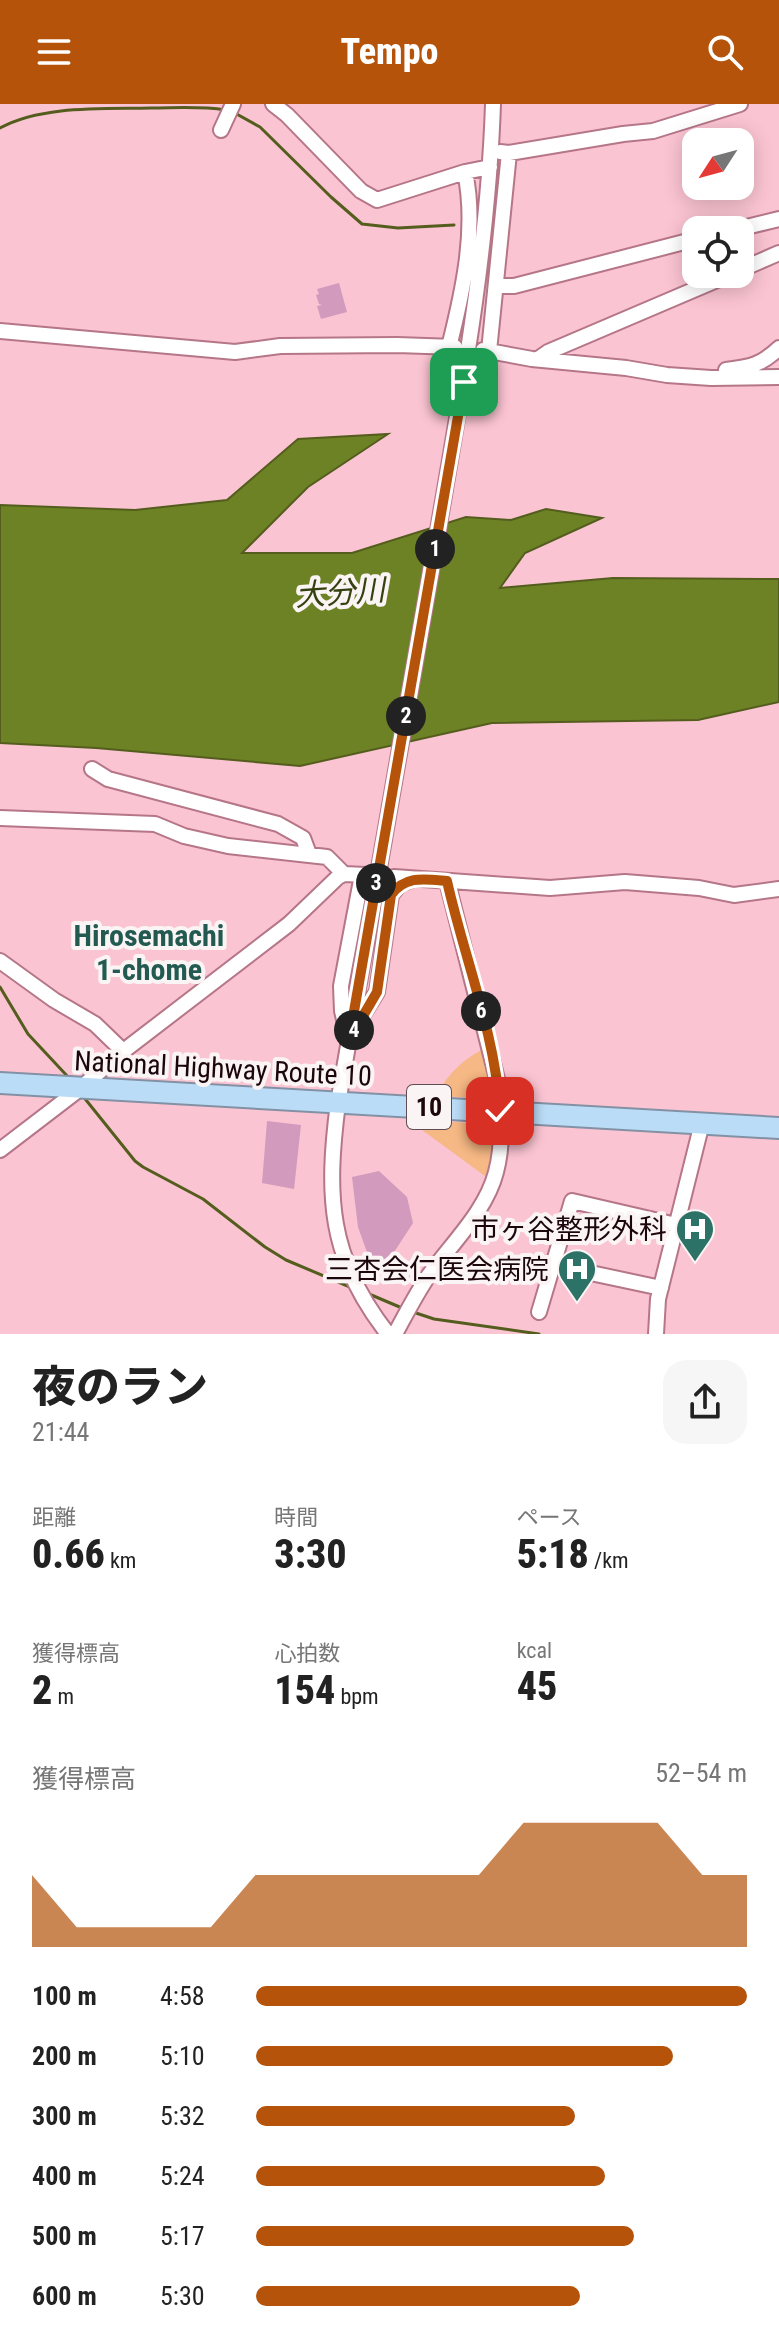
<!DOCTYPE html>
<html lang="ja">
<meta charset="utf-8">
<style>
:root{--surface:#fff;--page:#f6f6f6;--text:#222;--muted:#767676;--accent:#b45309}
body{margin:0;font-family:"Roboto Condensed","Noto Sans JP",sans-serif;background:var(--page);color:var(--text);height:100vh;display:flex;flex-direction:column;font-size:30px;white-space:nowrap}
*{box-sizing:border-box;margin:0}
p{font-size:26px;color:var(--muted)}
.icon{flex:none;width:44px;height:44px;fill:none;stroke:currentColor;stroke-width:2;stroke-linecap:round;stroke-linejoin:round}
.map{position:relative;height:1230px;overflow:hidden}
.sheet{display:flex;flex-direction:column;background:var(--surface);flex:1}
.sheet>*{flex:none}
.needle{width:52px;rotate:234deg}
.buttons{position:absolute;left:682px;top:24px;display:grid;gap:16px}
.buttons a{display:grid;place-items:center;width:72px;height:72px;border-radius:16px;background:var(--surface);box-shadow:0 4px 20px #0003;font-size:40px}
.pin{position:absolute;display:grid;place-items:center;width:68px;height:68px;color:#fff;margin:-34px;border-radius:16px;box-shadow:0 4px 12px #0006}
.km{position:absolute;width:40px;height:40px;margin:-20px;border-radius:50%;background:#222;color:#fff;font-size:22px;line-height:40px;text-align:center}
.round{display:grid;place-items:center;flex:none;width:84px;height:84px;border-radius:24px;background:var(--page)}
.overview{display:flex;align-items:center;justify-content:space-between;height:136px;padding:0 32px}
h1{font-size:44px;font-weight:800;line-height:60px}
.stats{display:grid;grid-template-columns:repeat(3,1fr);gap:12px;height:136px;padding:8px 32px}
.stats div{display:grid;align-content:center}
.stats b{font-size:40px;font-weight:800}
.stats small{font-size:22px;font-weight:400}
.stats p{font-size:22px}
.chart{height:224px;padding:16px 32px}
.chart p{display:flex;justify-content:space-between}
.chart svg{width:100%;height:144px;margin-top:8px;fill:var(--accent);opacity:.7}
ul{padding:0 32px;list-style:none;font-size:26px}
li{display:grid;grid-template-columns:128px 96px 1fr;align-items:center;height:60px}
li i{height:20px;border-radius:10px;background:var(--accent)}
header{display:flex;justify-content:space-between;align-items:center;height:104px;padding:0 32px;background:var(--accent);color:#fff;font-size:36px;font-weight:800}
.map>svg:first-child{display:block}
.green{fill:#f6b884}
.water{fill:#6d8224;stroke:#545d1d;stroke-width:2}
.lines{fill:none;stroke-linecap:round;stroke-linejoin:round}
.stream{stroke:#545d1d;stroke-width:3}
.building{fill:#d29abd}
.minor-casing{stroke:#b57688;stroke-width:18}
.highway-casing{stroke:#8391a4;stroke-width:24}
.minor{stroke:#fff;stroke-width:14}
.highway{stroke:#bbdcf6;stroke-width:20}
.route-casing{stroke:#fff;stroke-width:16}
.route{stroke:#b45309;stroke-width:10}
.labels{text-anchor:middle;stroke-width:8;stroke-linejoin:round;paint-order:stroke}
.shield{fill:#fbf4f5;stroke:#5e4d53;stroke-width:2}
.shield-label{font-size:26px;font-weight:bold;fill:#1b060d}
.street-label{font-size:28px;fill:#1b060d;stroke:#fbf4f5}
.poi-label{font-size:28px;fill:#1b060d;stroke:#fbf4f5;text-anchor:end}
.water-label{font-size:30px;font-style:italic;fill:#364110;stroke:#fbf4f5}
.neighbourhood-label{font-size:30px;font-weight:bold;fill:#225a51;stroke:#fbf4f5}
</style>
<header><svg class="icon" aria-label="menu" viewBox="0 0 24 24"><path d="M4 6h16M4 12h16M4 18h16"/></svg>Tempo<svg class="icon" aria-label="search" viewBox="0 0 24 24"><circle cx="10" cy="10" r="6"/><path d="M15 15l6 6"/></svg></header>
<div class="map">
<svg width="779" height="1230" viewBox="0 0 779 1230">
<rect width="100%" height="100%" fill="#fbc4d2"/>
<path class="green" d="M486 944 494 995 438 992C444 972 466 953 486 944Z
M426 1016 497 1021 489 1075 418 1023Z"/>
<path class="water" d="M388 330 308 383 242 449H352L466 413 511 416 546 405 602 414 525 449 500 484 613 474 779 475V598L698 616 492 619 300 662 96 644 0 639V401L135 406 227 396 298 335Z"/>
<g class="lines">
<path class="stream" d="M233 8 260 23 331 93 362 120 398 124 454 121
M0 24C42 1 104 5 151 4 176 4 201 2 225 6
M0 883 28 930 70 975
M82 991 135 1057 143 1063 203 1095 265 1143 286 1156 350 1183
M369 1190 402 1204
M413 1208 434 1215 539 1230"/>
</g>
<path class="building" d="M339 179 347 208 321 215 317 202 322 201 319 200 316 191 319 190 317 185Z
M267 1017 301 1021 294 1085 262 1079Z
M379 1067 407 1093 413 1119 385 1162 373 1165 358 1123 352 1073Z"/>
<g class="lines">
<g class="minor-casing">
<path id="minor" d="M273 0 287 11 361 87 377 96 465 68 490 63
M221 26 233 0
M509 49 623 30 653 27 740 0
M734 126 779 115
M740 166 779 149
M496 182H514L696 135
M0 227 235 248 280 242 397 241 455 243
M449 243C463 187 477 125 465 68
M483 246 532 255 626 264 667 271 711 274 779 273
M489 247 509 49 500 48
M538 255 548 248 731 170
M726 266C751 263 761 261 779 244
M92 665 108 675 278 720 303 734 309 750
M0 714 155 720 184 732 228 742 327 753 344 770
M394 773 550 784 625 778 699 784 734 791 779 785
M0 857 54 896 95 920 123 947
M354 925 377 888 391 791 400 780 411 776
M347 928 342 907 341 882 362 771
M0 1046 81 984 117 952 289 820 338 773 344 770 366 771
M553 1161 661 1184
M539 1208 572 1097 676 1121
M388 1230C328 1154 326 1091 338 999 370 814 403 629 435 444 460 296 488 150 493 0
M395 1230C406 1210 416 1190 429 1171 452 1139 486 1107 496 1068 504 1038 501 1005 497 975L447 777
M656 1230 658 1195 702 1019"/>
</g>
<g class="highway-casing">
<path id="highway" d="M0 979 779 1024"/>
</g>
<use href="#minor" class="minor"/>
<use href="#highway" class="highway"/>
</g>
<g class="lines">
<g class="route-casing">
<path id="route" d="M464 278 349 936 377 888 391 791C405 771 425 775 447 777 464 853 495 929 500 1007"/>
</g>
<use href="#route" class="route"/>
</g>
<defs>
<g id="hospital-pin" transform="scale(2)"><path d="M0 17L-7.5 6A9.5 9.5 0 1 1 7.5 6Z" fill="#2c7267" stroke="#fbf4f5"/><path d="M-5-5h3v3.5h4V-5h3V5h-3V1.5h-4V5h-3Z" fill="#fff"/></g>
</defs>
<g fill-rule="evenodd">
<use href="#hospital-pin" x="695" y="1125"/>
<use href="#hospital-pin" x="577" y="1165"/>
</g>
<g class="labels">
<rect class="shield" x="407" y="981" width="44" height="44" rx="6"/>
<g class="shield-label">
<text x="429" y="1012">10</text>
</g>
<g class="street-label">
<text transform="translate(223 964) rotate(3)" y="10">National Highway Route 10</text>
</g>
<g class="poi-label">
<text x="667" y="1135">市ヶ谷整形外科</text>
<text x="549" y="1175">三杏会仁医会病院</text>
</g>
<g class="water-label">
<text transform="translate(340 489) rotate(-4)" y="10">大分川</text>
</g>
<g class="neighbourhood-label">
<text x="149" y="842">Hirosemachi<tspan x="149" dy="34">1-chome</tspan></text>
</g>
</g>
</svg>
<div class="buttons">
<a><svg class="needle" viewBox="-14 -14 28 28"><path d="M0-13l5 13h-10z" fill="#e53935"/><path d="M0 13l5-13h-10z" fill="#767676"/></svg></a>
<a><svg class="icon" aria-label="locate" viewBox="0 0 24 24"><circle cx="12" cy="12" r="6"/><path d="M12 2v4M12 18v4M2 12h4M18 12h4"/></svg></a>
</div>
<div class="pin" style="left:464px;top:278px;background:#1e9e55"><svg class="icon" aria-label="arrive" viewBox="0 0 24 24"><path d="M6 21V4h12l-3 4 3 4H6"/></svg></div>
<div class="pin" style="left:500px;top:1007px;background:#d93025"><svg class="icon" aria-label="check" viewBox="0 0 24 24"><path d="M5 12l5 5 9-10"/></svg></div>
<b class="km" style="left:435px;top:445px">1</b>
<b class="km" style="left:406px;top:612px">2</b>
<b class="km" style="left:376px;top:779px">3</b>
<b class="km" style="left:354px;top:926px">4</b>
<b class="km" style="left:481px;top:907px">6</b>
</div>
<section class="sheet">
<div class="overview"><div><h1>夜のラン</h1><p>21:44</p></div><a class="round"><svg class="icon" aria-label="share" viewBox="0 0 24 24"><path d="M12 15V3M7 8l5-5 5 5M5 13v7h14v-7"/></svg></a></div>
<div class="stats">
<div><p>距離</p><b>0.66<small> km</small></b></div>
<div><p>時間</p><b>3:30</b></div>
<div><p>ペース</p><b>5:18<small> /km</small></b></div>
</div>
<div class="stats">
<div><p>獲得標高</p><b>2<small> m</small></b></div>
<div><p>心拍数</p><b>154<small> bpm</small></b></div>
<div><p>kcal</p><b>45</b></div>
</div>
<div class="chart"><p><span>獲得標高</span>52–54 m</p>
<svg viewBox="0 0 160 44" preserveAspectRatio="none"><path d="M0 44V22L10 38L20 38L30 38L40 38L50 22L60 22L70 22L80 22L90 22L100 22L110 6L120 6L130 6L140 6L150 22L160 22V44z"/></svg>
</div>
<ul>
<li><b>100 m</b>4:58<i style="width:100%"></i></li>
<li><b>200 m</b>5:10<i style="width:85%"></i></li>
<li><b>300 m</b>5:32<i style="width:65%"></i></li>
<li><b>400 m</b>5:24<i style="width:71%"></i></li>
<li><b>500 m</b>5:17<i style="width:77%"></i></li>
<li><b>600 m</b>5:30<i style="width:66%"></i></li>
</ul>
</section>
